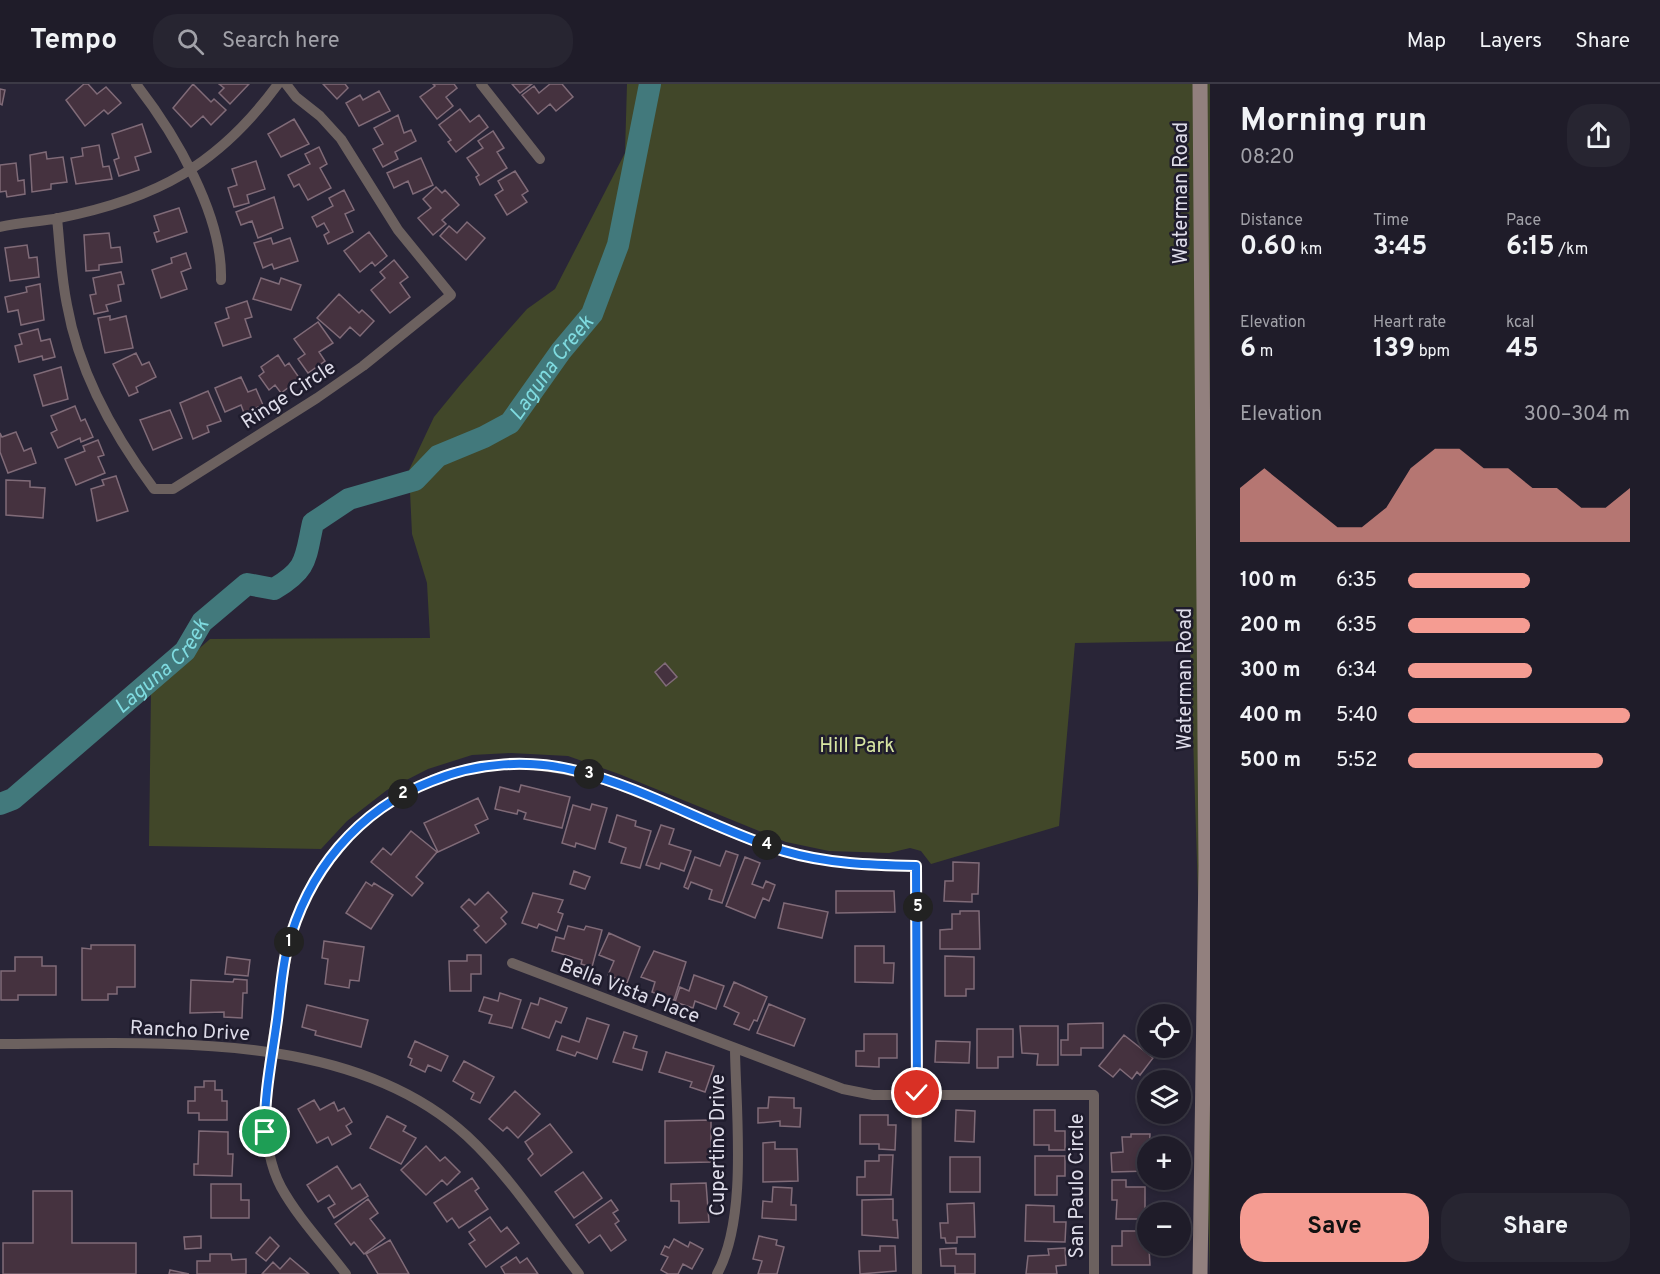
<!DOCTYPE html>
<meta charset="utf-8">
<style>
:root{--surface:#1f1c29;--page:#272531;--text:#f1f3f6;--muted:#a1a1a8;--line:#3c3a46;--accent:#f59c92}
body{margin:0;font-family:Overpass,sans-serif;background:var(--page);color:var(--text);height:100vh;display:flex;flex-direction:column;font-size:22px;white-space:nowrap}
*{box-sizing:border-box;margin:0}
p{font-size:20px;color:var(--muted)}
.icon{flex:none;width:33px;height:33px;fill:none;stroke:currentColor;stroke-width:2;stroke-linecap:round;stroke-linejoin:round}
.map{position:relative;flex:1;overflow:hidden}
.side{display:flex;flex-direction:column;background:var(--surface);width:450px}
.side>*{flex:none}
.tools{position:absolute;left:1137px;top:920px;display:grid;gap:12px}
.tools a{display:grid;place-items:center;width:54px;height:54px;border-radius:50%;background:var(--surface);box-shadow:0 3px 9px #0003,0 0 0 2px var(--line);font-size:30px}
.pin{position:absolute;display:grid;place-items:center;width:51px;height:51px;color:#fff;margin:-26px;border:3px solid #fff;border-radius:50%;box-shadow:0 2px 6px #0007}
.km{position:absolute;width:30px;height:30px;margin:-15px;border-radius:50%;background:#222;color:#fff;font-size:16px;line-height:30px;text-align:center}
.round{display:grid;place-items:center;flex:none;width:63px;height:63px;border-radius:24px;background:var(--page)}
.overview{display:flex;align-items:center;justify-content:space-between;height:102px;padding:0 30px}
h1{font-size:33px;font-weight:700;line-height:45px}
.figures{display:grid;grid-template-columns:repeat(3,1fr);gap:9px;height:102px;padding:6px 30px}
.figures div{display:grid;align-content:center}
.figures b{font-size:26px;font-weight:700}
.figures small{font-size:16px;font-weight:400}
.figures p{font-size:16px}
.chart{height:168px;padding:12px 30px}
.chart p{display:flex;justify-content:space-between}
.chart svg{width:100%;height:108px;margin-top:6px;fill:var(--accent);opacity:.7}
.action{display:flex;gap:12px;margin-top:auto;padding:12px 30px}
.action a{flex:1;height:69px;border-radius:24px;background:var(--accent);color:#111;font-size:24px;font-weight:700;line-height:69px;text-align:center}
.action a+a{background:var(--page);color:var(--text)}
ul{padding:0 30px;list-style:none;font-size:20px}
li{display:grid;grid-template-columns:96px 72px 1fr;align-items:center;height:45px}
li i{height:15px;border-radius:8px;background:var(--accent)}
header{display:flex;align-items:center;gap:36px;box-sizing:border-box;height:84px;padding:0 30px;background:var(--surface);border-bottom:2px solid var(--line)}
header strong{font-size:28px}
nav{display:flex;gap:33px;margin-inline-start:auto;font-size:21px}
.search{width:420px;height:54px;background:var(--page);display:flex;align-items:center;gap:15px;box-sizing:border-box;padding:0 21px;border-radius:24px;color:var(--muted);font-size:22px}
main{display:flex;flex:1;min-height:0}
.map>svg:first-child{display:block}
.green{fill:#414729}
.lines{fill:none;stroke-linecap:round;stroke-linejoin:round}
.river{stroke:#42797c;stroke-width:22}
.building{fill:#45323f;stroke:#806b78;stroke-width:1.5}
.street{stroke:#6c615f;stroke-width:10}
.secondary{stroke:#92807e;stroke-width:15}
.route-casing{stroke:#fff;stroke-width:12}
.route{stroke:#1a73e8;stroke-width:8}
.labels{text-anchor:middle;stroke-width:5;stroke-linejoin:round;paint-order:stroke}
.street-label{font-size:20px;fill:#dedce9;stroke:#1f1c2d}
.park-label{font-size:20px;fill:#d7e5a2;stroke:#1f1c2d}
.water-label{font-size:21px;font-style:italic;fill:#7fdbe0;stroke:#1f1c2d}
</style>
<header>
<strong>Tempo</strong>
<div class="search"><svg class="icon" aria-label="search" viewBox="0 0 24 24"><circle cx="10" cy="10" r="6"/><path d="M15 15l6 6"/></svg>Search here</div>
<nav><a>Map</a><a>Layers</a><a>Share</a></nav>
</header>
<main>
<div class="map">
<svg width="1210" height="1190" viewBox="0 0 1210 1190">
<rect width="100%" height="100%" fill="#292537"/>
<path class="green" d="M627 0H1210V1190L1190 557 1075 559 1059 742 931 780 921 767 910 764 889 769 829 767 786 758 619 690 568 672 511 669 472 671 428 685 387 706 347 737 321 765 149 762 151 607 210 555 430 554 427 499 412 450 409 386 434 333 461 300 527 225 555 205 625 69Z"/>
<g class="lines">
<path class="river" id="s1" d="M0 720 13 715 185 567 202 538 247 500 274 505C308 485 305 475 313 439L349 415 415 396 438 372 484 353 510 339 561 267 592 230 618 161 650 0"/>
</g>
<path class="building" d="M84 0H88L97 10 106 3 121 19 108 30 104 26 85 42 66 16Z
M193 0 211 18 214 15 226 26 211 41 203 32 191 43 173 24Z
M219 0H249L230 20 219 9 224 4Z
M323 0H345L348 4 337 15Z
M433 0H454L457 4 446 13 453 22 437 35 420 13 435 2Z
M512 0H532L520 9Z
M550 0H562L573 13 556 27 550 20 538 30 522 11 534 2 539 9Z
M0 5 5 6 2 21 0 20Z
M379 7 390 27 359 42 346 19 360 11 363 16Z
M460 25 470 38 479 31 488 43 456 68 448 58 451 56 439 41Z
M398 31 404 49 411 46 416 57 395 68 398 75 383 83 373 65 383 60 374 44Z
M294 35 309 60 281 73 268 50Z
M142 40 151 68 135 73 139 86 119 92 114 76 119 74 112 50Z
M493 47 504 64 497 68 507 84 480 101 476 93 479 91 467 74 483 64 478 57Z
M99 61 103 83 109 82 112 95 76 100 71 74 83 72 82 64Z
M319 63 327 80 320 84 331 104 308 116 299 100 294 103 288 91 310 80 305 70Z
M46 68 47 75 63 73 67 98 51 100V105L32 108 30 71Z
M421 74 433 101 413 110 408 97 394 104 387 89Z
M256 77 265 105 247 111 249 119 234 123 228 104 237 101 232 85Z
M16 79 18 97 24 96 25 110 7 113 6 107 0 108V81Z
M515 87 528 107 522 111 527 118 507 131 495 111 503 106 498 97Z
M436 103 442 109 445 106 459 121 442 136 446 140 433 151 418 134 431 124 423 115Z
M344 106 354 126 345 130 353 148 328 160 324 151 329 148 324 139 317 143 312 133 333 122 329 114Z
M274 113 283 144 258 154 252 137 241 141 236 128Z
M179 124 187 148 157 158 154 149 159 147 154 132Z
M467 138 485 154 466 176 440 152 449 142 457 149Z
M369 148 387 172 375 182 372 178 360 188 344 167Z
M109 149 111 164 120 163 122 178 99 181V186L86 187 84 151Z
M271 154 273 160 290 154 298 177 274 185 272 180 263 184 254 159Z
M27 161 29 174 37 173 39 193 10 197 5 164Z
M186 169 191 184 181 188 187 205 161 214 152 186 172 179 171 174Z
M394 176 408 193 400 199 410 213 390 229 371 206 385 194 380 188Z
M121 188 124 200 118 201 121 217 106 221 108 227 94 230 90 211 96 210 93 194Z
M261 194 279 200 281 194 301 201 291 226 253 215Z
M40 200 44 236 21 241 18 226 8 228 5 213 27 208 26 203Z
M339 210 359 229 362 226 374 237 360 252 350 243 340 254 317 234Z
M247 217 252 233 245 235 251 253 223 262 215 239 229 234 226 224Z
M110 232V236L126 232 133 264 105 269 98 234Z
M318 238 333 259 319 268 325 277 308 289 298 275 305 270 294 255Z
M38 245 41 257 50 255 55 273 43 276 42 272 19 278 15 262 22 260 19 250Z
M136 269 142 281 149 278 156 293 136 303 138 308 129 312 113 280Z
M278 271 285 282 289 279 300 295 281 309 275 301 269 306 259 292 264 288 261 283Z
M61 283 68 315 43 322 34 291Z
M241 293 248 308 256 305 263 321 244 329 241 321 225 328 215 304Z
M208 307 221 337 207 342 209 348 193 355 180 319Z
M75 322 81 337 85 335 93 353 81 358 80 354 58 364 51 349 57 346 51 332Z
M170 326 182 354 153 366 140 336Z
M16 348 24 367 31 364 36 379 8 389 0 368V349L2 353Z
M98 356 104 371 98 373 105 389 76 401 65 375 85 367 83 362Z
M116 392 128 427 97 437 91 405 104 401 102 396Z
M6 396 30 397V403L45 404 43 434 6 431Z
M665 579 677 593 666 602 655 588Z
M521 701 570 713 562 744 524 735 526 729 518 726 517 730 495 725 500 703 519 708Z
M478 714 488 735 475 741 479 749 438 768 424 739Z
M592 720 607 724 595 765 576 759 575 763 562 759 573 721 590 726Z
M617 731 636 737 635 742 651 747 640 784 621 779 626 764 609 758Z
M661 741 674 745 669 760 691 767 684 787 661 779 659 785 646 781Z
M411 747 437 768 416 793 423 799 412 812 371 778 383 764 391 771Z
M726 767 738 771 722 819 709 815 712 806 691 798 688 805 684 803 695 773 720 782Z
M745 773 760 779 752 800 763 804 766 797 775 801 769 817 763 814 755 834 726 822Z
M953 778 979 779 978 810H972V818L944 817 945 797H953Z
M574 787 590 793 585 805 570 800Z
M366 798 372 802 374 799 393 811 371 845 346 829Z
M836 807H894L895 828 836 829Z
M488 808 507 828 501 834 506 840 486 859 474 846 479 842 461 823 469 815 475 821Z
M533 809 563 816 558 828 563 830 557 847 539 840 537 844 522 839Z
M784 819 828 828 822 854 778 844Z
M960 827H979L980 865H940V846L952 845V830H960Z
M568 842 584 846 586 842 602 846 592 883 581 880 582 876 552 867 556 853 564 855Z
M609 849 640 863 627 899 608 891 614 877 599 871Z
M324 857 364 863 359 897 350 896 349 904 325 900 328 875 322 874Z
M91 861H135V903H117V910H108V916H82V864L91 865Z
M855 862H884V879H894L893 899 855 898Z
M654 867 686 878 674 916 652 908 655 898 641 893Z
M467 871H481V890H471V907H450L449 877H467Z
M945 872 974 873V905H966V912H945Z
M15 873H42V882H56V911H18V916H1V887H15Z
M227 873 250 876 248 892 225 890Z
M694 891 724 902 716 925 695 917 693 924 675 918 680 903 689 907Z
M234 895 247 896V909H243L242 934 224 933V928L190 929 191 896 233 898Z
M734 898 767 913 757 937 754 936 749 946 734 940 739 929 724 922Z
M500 909 521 916 512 944 489 939 492 931 479 927 484 913 498 917Z
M540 914 567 924 561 939 556 937 549 954 522 944 531 919 538 921Z
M769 920 805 935 794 962 757 949Z
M307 921 368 936 361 963 315 951 316 947 302 943Z
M587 934 609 941 597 975 577 968 575 972 557 966 562 952 579 958Z
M1103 939V964H1081V971H1061V956H1068V940Z
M1020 942H1058V981H1037L1038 970 1022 969Z
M977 945H1013V973H998V984H977Z
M624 948 637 952 633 964 647 968 642 986 613 978Z
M864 950H897V974H879V983L856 982V967H864Z
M1124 951 1153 974 1140 991 1137 988 1132 995 1120 985 1113 993 1099 982Z
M415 957 448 972 441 987 428 981 425 988 410 981 412 975 408 973Z
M936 957 970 958 969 979 935 978Z
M666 968 714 982 705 1008 690 1003 692 998 659 988Z
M464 977 494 993 480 1019 471 1015 474 1009 453 997Z
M204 997H215V1006H222V1017H227V1036H199V1029H188V1017H195V1003H204Z
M515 1007 540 1030 518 1054 507 1043 503 1047 489 1035Z
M769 1013 794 1014V1024H801L800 1043 780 1042V1037L758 1039V1024H768Z
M314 1016 320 1026 334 1018 338 1027 344 1024 352 1038 346 1042 351 1050 332 1061 328 1053 317 1059 298 1025Z
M956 1026 975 1027 974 1058 955 1057Z
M1034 1026H1055V1047H1065V1066H1049V1061H1034Z
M860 1031H888V1041H896L895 1066 879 1065V1060H860Z
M387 1032 406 1042 403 1047 416 1054 401 1080 370 1064Z
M711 1036V1078L665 1079V1037Z
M550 1040 572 1068 541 1092 528 1075 533 1070 525 1058Z
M199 1047 228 1048V1070H233L232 1092 194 1091V1080H198Z
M1131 1050H1150L1148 1087 1112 1088 1111 1069 1123 1068 1122 1053H1131Z
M775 1058V1065H797L798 1097 763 1098V1059Z
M426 1062 440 1077 445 1073 460 1088 447 1101 442 1096 426 1111 401 1086Z
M879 1071H893L891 1111H857V1093H865V1077H879Z
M1035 1072H1065V1092H1057V1111H1035Z
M950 1073H980V1108H950Z
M337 1082 352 1105 360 1100 368 1112 334 1134 328 1124 335 1120 329 1111 318 1118 307 1101Z
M583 1088 602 1114 574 1134 555 1108Z
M472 1094 479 1104 475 1107 488 1125 459 1144 452 1134 447 1138 434 1119Z
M1112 1096H1126V1103H1145V1135H1116L1117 1116H1112Z
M706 1099 709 1138 679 1139V1117H671V1100Z
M211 1100H241V1116H249V1134H211Z
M773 1103 792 1104 791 1121H796V1136L762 1134 763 1117 772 1118Z
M33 1107H72V1159H136V1190H3V1159H33Z
M368 1115 378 1129 370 1135 385 1154 364 1170 354 1158 351 1161 335 1140Z
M893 1115V1136H897L898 1154 862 1151V1116Z
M611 1116 618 1126 613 1129 619 1137 615 1140 626 1156 611 1167 600 1151 589 1159 576 1141Z
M974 1119 975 1153H957V1159H946L945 1154H941L940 1139H948L947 1120Z
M1026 1121 1054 1122V1138H1066L1065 1158 1025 1157Z
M490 1133 501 1148 507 1143 519 1159 486 1183 469 1160 475 1156 469 1148Z
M1122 1147H1148L1150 1181H1112V1162H1122Z
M201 1152V1164L185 1165 184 1153Z
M759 1152 777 1156 776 1161 784 1163 777 1190H758L762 1177 753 1175Z
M270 1153 279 1162 266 1177 256 1169Z
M674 1155 688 1163 690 1158 703 1165 692 1185 683 1180 678 1190H668L661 1186 668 1173 661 1170 665 1162 669 1164Z
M390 1156 409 1190H378L366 1170Z
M880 1162H895L896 1187 860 1190 859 1167H880Z
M956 1164V1170H975V1190H955V1182H941L940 1165Z
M1065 1164 1066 1181 1056 1182 1057 1190H1026L1028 1172 1049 1171 1048 1165Z
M210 1170H231L232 1176 246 1175V1190H197V1177H210Z
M516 1173 520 1179 527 1174 538 1190H505L501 1183Z
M290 1174 309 1190H262L273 1178 280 1185Z
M170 1186 189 1190H169Z"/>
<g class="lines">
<path class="street" d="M136 0C175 50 223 131 221 196
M481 0 540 75
M57 134C60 163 61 192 67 221 79 289 113 350 154 405H173L317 314 363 282 451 211 398 146 341 55 320 32 296 13 286 0
M0 143C20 138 39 138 59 134 156 115 219 81 278 0
M512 879 843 1005 873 1011H1094V1190
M0 960C150 960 349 943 467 1052 510 1092 543 1144 579 1190
M346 1190C325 1162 298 1134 281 1103 250 1044 274 957 283 894 291 830 319 775 368 734 394 712 426 696 459 687 581 657 676 736 787 768 830 780 872 781 916 782L917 1190
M717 1190C748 1134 736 1030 735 966"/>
<path class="secondary" d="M1200 1190 1206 782 1200 0"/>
</g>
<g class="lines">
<g class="route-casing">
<path id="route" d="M265 1048C264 1013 271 978 276 943 280 917 281 890 287 865 307 788 357 726 432 697 478 678 529 675 577 687 648 705 713 745 784 767 828 780 871 781 916 782L917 1009"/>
</g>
<use href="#route" class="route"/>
</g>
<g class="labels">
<g class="street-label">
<text transform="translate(1180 109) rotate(-90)" y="7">Waterman Road</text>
<text transform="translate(288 310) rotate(-33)" y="7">Ringe Circle</text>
<text transform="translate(1184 595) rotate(-90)" y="7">Waterman Road</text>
<text transform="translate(630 906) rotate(21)" y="7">Bella Vista Place</text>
<text transform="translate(190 946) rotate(3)" y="7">Rancho Drive</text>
<text transform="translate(717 1061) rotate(-90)" y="7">Cupertino Drive</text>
<text transform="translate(1076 1102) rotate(-90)" y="7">San Paulo Circle</text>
</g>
<g class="park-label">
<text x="857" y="668">Hill Park</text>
</g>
<g class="water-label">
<text dy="7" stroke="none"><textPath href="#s1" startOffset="735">Laguna Creek</textPath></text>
<text dy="7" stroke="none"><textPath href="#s1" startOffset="214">Laguna Creek</textPath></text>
</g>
</g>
</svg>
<div class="tools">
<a><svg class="icon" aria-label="locate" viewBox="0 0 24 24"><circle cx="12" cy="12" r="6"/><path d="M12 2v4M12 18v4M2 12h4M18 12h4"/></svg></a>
<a><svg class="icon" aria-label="layers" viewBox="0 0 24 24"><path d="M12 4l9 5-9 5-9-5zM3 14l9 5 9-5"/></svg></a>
<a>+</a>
<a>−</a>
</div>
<div class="pin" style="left:265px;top:1048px;background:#1e9e55"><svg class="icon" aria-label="arrive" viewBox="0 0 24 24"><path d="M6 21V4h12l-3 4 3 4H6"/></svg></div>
<div class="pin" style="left:917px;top:1009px;background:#d93025"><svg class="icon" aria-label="check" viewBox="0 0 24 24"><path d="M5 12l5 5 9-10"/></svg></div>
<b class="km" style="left:289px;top:858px">1</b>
<b class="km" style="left:403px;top:710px">2</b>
<b class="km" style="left:589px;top:690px">3</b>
<b class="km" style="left:767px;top:761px">4</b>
<b class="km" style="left:918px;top:823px">5</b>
</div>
<section class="side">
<div class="overview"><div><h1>Morning run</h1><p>08:20</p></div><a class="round"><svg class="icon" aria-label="share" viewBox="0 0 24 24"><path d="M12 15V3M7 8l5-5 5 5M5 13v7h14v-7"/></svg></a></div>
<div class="figures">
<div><p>Distance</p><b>0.60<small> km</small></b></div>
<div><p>Time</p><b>3:45</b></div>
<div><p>Pace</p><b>6:15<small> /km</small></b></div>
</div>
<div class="figures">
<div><p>Elevation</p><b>6<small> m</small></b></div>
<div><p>Heart rate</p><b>139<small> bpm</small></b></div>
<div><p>kcal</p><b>45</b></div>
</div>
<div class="chart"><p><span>Elevation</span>300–304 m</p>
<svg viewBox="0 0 160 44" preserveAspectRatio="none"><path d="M0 44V22L10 14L20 22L30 30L40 38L50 38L60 30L70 14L80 6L90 6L100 14L110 14L120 22L130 22L140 30L150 30L160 22V44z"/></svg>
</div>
<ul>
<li><b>100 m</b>6:35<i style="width:55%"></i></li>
<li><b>200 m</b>6:35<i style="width:55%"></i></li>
<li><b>300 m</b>6:34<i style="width:56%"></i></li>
<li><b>400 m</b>5:40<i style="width:100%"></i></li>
<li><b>500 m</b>5:52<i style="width:88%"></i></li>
</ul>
<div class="action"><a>Save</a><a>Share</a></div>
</section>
</main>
